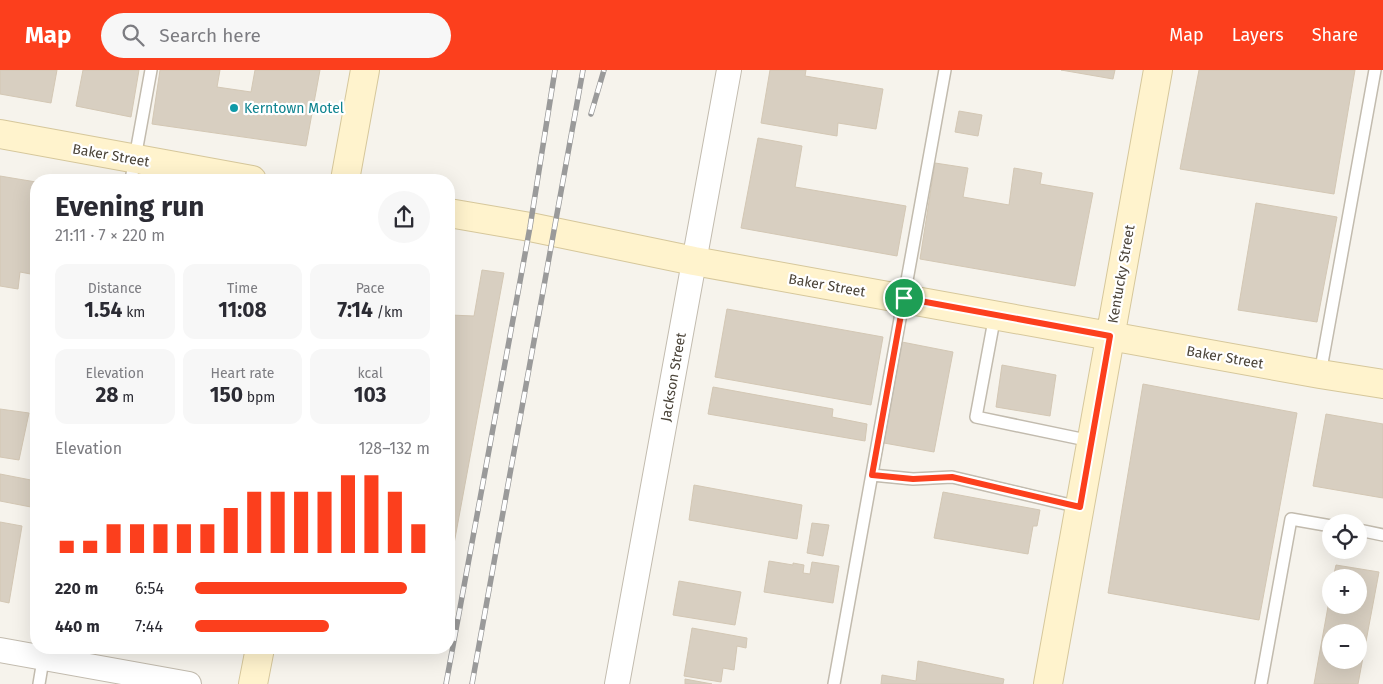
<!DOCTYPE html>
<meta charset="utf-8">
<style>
:root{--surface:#fff;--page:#f7f7f7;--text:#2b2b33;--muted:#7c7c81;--accent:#fc3f1d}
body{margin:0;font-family:"Fira Sans",sans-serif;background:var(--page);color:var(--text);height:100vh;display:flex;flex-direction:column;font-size:19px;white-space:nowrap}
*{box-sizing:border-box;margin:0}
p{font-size:16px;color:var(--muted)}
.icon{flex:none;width:28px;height:28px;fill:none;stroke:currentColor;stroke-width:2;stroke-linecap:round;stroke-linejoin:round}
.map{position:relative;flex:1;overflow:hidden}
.details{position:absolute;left:30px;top:104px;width:425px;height:480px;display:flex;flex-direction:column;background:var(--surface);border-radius:20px;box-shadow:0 5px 20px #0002}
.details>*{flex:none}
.fabs{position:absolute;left:1322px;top:444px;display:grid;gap:10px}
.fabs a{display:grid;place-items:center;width:45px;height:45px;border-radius:50%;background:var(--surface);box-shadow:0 5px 20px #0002;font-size:25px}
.pin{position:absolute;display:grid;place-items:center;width:42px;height:42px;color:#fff;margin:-21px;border:2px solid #fff;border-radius:50%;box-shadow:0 1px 5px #0007}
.round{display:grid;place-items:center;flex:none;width:52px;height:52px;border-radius:26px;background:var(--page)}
.headline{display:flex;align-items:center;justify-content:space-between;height:85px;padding:0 25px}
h1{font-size:28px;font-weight:700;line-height:38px}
.stats{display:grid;grid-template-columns:repeat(3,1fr);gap:8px;height:85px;padding:5px 25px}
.stats div{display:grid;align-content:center;border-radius:12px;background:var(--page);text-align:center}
.stats b{font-size:21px;font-weight:700}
.stats small{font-size:14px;font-weight:400}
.stats p{font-size:14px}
.chart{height:140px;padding:10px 25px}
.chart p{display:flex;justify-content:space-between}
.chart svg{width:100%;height:90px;margin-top:5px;stroke:var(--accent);stroke-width:6}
ul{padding:0 25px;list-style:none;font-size:16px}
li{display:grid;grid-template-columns:80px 60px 1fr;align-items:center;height:38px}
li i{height:12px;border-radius:6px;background:var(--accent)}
header{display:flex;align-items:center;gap:30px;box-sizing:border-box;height:70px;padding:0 25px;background:var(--accent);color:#fff}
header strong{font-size:24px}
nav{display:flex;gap:28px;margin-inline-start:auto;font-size:18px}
.search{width:350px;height:45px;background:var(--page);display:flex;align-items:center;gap:12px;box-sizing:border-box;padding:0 18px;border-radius:28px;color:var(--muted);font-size:19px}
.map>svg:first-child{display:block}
.building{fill:#d8cfc1;stroke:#d3c7b4;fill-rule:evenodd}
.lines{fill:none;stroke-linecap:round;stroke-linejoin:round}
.lane-casing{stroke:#c2bbae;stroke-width:14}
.street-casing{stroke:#c2bbae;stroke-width:26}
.secondary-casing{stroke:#d6c79b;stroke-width:30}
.lane{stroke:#fff;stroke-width:11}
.street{stroke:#fff;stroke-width:24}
.secondary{stroke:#fff3cd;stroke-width:28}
.rail-casing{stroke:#9a9a9a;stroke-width:5.5}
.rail{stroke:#fff;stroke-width:4;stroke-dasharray:11;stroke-linecap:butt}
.route-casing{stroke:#fff;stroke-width:10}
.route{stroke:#fc3f1d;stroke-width:6}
.culture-dot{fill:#0f9aa8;stroke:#fff;stroke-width:2}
.labels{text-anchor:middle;stroke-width:4.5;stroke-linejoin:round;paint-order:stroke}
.culture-label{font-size:14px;fill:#0d838f;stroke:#fff;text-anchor:start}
.street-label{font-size:14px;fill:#4b4439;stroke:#fff}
</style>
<header>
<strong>Map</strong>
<div class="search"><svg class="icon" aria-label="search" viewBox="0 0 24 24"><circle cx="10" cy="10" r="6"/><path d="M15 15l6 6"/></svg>Search here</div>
<nav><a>Map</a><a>Layers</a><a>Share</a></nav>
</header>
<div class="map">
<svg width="1383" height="614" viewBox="0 0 1383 614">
<rect width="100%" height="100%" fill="#f6f3ec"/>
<path class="building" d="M0 0H57L51 33 0 24Z
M83 0H139L131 47 76 36Z
M160 0H220L217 17 251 22 255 0H320L306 76 152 54Z
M770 0H806L805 6 883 19 876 59 838 53 837 66 761 53Z
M1061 0H1115L1113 9Z
M1199 0H1355L1334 124 1180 99Z
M959 41 982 45 978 66 955 62Z
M758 68 802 76 795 117 906 136 897 186 741 158Z
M935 93 968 98 963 127 1009 135 1014 98 1042 103 1040 114 1093 123 1075 216 920 189Z
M0 106 36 112V205L20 202 18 219 0 216Z
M1256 133 1337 147 1317 252 1238 240Z
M482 200 504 203 449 501V253L450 245 474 246Z
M36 233V256L31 255Z
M727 239 883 267 871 335 715 307Z
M902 272 953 282 934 382 884 373Z
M1002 295 1056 305 1050 346 996 337Z
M1143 314 1297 343 1259 550 1108 523Z
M713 317 833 339 832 347 867 354 865 371 708 344Z
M0 339 29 343 19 390 0 387Z
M1326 344 1383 354V428L1313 416Z
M0 404 36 411V438L0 431Z
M694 415 802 435 797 469 689 450Z
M943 422 1040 440 1037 456H1033L1028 484 934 468Z
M0 452 22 456 9 533 0 531Z
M812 453 829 455 823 486 807 483Z
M769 491 793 495V493L804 495 803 503 810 504 812 492 839 496 833 533 764 522Z
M1336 495 1379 502 1358 614H1314L1331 520V535H1359V508H1333ZM1331 562H1359V590H1331Z
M679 511 741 522 735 555 673 545Z
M692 558 747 568 746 578 737 576 734 600 723 598 721 612 684 606Z
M918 591 1004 609 1003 614H881L882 605 916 611Z
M685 609 712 614H685Z"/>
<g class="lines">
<g class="lane-casing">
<path id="lane" d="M131 110 151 0
M995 245 976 347 1091 371
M1320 304 1375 0
M872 405 913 409 952 407 1079 437
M1359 460 1383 465
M39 614 44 584
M834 614 945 0
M1261 614 1291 449 1331 456"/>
</g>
<g class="street-casing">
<path id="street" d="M0 580 189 614
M617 614 729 0"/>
</g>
<g class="secondary-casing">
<path id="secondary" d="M0 64 252 110
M345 110 365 0
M449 143 530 157 694 191 1320 304 1383 314
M253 614 260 578
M1048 614 1158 0"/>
</g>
<use href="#lane" class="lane"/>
<use href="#street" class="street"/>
<use href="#secondary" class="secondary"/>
<g class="rail-casing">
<path id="rail" d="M591 44 604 0
M446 614 530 157 555 0
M472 614 583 0"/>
</g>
<use href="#rail" class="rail"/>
</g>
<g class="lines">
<g class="route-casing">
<path id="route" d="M904 228 1110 266 1080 437 952 407 913 409 872 405Z"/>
</g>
<use href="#route" class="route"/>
</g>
<circle class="culture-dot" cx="234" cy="38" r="5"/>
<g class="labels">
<g class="culture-label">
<text x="244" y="43">Kerntown Motel</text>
</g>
<g class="street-label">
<text transform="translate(111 85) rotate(10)" y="5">Baker Street</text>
<text transform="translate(1121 204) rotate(-80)" y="5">Kentucky Street</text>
<text transform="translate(827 215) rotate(10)" y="5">Baker Street</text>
<text transform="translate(1225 287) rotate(10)" y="5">Baker Street</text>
<text transform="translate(673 307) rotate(-80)" y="5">Jackson Street</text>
</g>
</g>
</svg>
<div class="fabs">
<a><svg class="icon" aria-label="locate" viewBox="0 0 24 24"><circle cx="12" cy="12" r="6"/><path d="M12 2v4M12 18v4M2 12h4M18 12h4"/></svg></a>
<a>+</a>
<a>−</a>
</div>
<div class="pin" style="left:904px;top:228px;background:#1e9e55"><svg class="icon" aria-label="arrive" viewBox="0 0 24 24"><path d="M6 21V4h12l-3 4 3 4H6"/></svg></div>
<section class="details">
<div class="headline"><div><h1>Evening run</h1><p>21:11 · 7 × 220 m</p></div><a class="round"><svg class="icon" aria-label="share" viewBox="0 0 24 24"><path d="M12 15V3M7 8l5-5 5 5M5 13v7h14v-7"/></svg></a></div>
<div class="stats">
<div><p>Distance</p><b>1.54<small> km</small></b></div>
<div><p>Time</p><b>11:08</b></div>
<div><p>Pace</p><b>7:14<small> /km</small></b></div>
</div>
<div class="stats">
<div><p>Elevation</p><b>28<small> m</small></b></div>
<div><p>Heart rate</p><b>150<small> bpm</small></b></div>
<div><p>kcal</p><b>103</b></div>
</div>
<div class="chart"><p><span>Elevation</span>128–132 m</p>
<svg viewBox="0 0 160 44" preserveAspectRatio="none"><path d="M5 44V38M15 44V38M25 44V30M35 44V30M45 44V30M55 44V30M65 44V30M75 44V22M85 44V14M95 44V14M105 44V14M115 44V14M125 44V6M135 44V6M145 44V14M155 44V30"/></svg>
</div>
<ul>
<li><b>220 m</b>6:54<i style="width:90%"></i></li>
<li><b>440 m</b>7:44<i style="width:57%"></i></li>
</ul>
</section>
</div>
